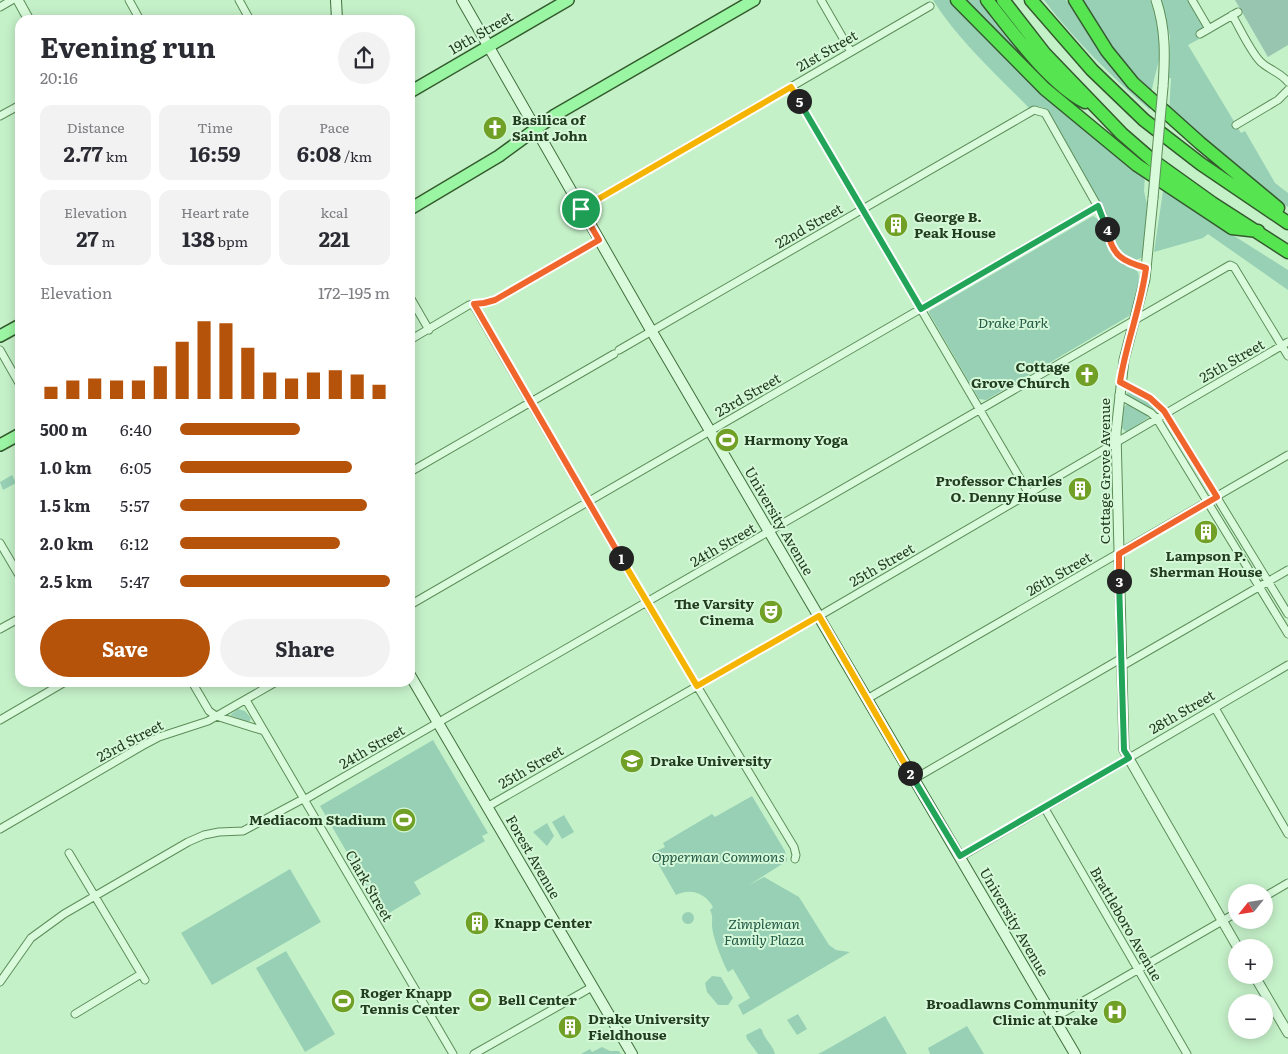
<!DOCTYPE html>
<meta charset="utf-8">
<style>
:root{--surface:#fff;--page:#f2f2f3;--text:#2b2b33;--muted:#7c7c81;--accent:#b45309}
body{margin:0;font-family:Literata,serif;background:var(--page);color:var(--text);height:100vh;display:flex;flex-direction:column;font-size:19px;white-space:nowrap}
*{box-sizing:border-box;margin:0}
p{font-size:16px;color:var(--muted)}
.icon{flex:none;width:28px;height:28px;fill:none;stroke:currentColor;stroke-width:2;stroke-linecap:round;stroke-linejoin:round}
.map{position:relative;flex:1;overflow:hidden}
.details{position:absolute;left:15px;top:15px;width:400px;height:672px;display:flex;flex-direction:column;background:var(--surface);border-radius:15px;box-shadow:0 2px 12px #0003}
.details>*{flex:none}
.needle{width:32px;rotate:240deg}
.tools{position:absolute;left:1228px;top:884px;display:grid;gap:10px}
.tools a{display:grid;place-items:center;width:45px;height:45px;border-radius:50%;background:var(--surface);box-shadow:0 2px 12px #0003;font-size:25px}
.pin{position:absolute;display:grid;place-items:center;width:42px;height:42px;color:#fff;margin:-21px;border:2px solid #fff;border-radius:50%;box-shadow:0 1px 5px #0007}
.km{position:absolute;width:25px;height:25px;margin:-12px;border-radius:50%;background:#222;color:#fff;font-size:14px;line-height:25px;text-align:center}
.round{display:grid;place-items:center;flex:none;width:52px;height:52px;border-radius:26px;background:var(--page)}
.summary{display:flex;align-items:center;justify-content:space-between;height:85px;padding:0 25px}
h1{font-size:28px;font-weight:700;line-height:38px}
.metrics{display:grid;grid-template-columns:repeat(3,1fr);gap:8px;height:85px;padding:5px 25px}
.metrics div{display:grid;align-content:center;border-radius:12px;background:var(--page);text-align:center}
.metrics b{font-size:21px;font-weight:700}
.metrics small{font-size:14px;font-weight:400}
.metrics p{font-size:14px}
.chart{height:140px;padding:10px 25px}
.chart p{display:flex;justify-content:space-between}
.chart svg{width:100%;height:90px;margin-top:5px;stroke:var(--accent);stroke-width:6}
.action{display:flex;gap:10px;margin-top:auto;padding:10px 25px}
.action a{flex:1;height:58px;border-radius:30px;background:var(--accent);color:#fff;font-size:20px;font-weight:700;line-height:58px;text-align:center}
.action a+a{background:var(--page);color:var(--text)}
ul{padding:0 25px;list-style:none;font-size:16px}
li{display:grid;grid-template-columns:80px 60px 1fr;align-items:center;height:38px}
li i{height:12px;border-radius:6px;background:var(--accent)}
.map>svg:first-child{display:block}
.green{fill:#97d0b5}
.cemetery{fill:#97c5af}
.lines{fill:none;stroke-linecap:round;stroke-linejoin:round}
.minor-casing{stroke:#5d8d59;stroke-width:9}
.tertiary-casing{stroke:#5d8d59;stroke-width:11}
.secondary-casing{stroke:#416f3c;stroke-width:12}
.primary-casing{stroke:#345b2e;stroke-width:14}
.motorway-casing{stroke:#345b2e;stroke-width:15}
.minor{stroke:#d9fbdc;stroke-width:7}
.tertiary{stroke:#d9fbdc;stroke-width:9}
.secondary{stroke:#d9fbdc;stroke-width:10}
.primary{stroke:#9bf6a3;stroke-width:11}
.motorway{stroke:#56e551;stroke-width:12}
.tertiary-bridge-casing{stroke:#5d8d59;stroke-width:11;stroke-linecap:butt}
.tertiary-bridge{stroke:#d9fbdc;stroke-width:9}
.split-1-casing{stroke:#fff;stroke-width:10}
.split-2-casing{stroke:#fff;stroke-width:10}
.split-3-casing{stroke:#fff;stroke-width:10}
.split-4-casing{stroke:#fff;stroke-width:10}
.split-5-casing{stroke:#fff;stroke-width:10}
.split-6-casing{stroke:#fff;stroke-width:10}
.split-1{stroke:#f0652b;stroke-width:6}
.split-2{stroke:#f5b400;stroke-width:6}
.split-3{stroke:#22a559;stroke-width:6}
.split-4{stroke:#f0652b;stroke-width:6}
.split-5{stroke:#22a559;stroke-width:6}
.split-6{stroke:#f5b400;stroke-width:6}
.labels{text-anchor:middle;stroke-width:4;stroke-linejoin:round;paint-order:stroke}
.street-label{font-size:14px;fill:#223d1e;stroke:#d5f8d9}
.poi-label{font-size:14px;font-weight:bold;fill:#223d1e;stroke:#d5f8d9;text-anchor:start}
.park-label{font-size:14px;font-style:italic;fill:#235a47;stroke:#d5f8d9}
</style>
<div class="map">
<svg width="1288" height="1054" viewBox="0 0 1288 1054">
<rect width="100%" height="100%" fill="#c5f1c9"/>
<path class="green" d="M933 0H952L1145 176 1144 191 1147 204 1143 254 1141 258 1136 260 1122 253 1117 247 1106 213 1048 111C1042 105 1036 106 1029 108 996 74 958 40 933 0Z
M962 0H979L1014 44 1071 104 1058 95Z
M1044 0H1066L1110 63 1150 105V110C1112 77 1075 41 1044 0Z
M1080 0H1150C1156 16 1163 38 1160 56 1157 69 1153 81 1151 95L1117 58Z
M1161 0H1188L1204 28 1197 32 1201 38 1188 45 1241 133 1245 131 1275 183 1288 193V207L1262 189 1169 113 1171 78H1169L1170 37Z
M1163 191 1288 270V290L1208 234 1203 238 1154 252Z
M1093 216 1100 220C1105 232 1104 247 1113 257 1120 264 1130 265 1137 271 1143 276 1133 309 1129 316L986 400 979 399 929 313V311Z
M1128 390 1151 404 1155 409H1151L1127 395Z
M1127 404 1147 414 1148 418 1126 432 1122 428 1123 408Z
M12 475 16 483 3 490 0 482Z
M238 709 245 711 251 718 250 721 247 722 230 715Z
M433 740 488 833 482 836 485 841 414 882 421 894 384 916 320 806Z
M752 796 785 851 787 861 749 885 764 877 799 897 829 945 836 950 850 952 743 1015 738 1005 750 998 733 969 728 972C723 963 712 936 712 925 712 919 713 916 710 910L713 907C705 893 691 888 676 895L652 853 665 847 663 843 712 814 715 817Z
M564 815 574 832 562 839 552 822Z
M547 823 554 836 547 846 533 832Z
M290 869 321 922 212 985 181 933Z
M682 918a6 6 0 1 1 12 0a6 6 0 1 1-12 0Z
M286 951 335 1034 305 1052 256 968Z
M712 976 721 977 733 998 728 1005H718L707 992 705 983Z
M798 1014 807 1029 797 1035 787 1020Z
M885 1016 907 1054H818L824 1051Z
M967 1026 984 1054H930L928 1048Z
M760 1028 762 1030C764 1039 773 1045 775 1054H758L747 1039 746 1035Z
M602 1047 610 1051H619L621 1054H581L590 1049 592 1052Z"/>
<path class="cemetery" d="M1235 0H1288V45L1268 57Z"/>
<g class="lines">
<g class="minor-casing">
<path id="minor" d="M129 0 140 20
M239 0 250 20
M821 0 851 52
M1192 0 1209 29
M0 7 12 0
M1232 15C1240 28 1252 55 1262 63 1271 71 1280 72 1288 82
M1200 34 1238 12
M791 87 1029 494
M0 116 20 105
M1236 125 1278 100 1288 90
M581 209 930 6
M410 297 429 330
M473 304 647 603 794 847 796 855 795 859
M410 340 469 305 484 303 495 300 599 240
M0 350 20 385
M619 350 1034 110 1045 113 1102 214 1109 240 1115 252 1126 261 1147 268
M1120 382 1149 398 1164 411 1288 614
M1119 395 1151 413 1157 419 1288 634
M410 472 614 354
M0 543 20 577
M410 605 1098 206
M0 629 20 618
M1122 666 1288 570
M192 682 209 711 216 716 264 731
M867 699 1288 455
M246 700 453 1054
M1215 708 1288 834
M0 720 65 682
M914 779 1122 658
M304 800 1230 265 1234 267 1288 356
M487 807 826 612 1288 342
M1044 807 1187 1054
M0 829 142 746 159 737 208 721 276 682
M69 853 145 980
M960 857 1288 665
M1264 897 1288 883
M0 982 31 938 64 914 188 842 204 835 219 832 243 831 303 799
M75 1014 141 974
M1054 1018 1236 913
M474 1054 592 987"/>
</g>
<g class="tertiary-casing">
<path id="tertiary" d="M18 0 29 20
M1156 0C1166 29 1165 57 1163 87
M1153 198 1145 279 1124 360 1116 432 1124 750 1238 948
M1254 975 1288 1033"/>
</g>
<g class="secondary-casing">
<path id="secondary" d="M336 0 337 20
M462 0 648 325 1075 1054
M410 675 632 1054"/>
</g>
<g class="primary-casing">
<path id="primary" d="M410 92 568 0
M410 209 499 156 555 115 754 0
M0 336 20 325
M0 445 20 434"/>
</g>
<g class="motorway-casing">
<path id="motorway" d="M957 0 1045 89 1137 165 1232 228 1258 231
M987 0C1013 33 1049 83 1085 102
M1003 0 1045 54 1122 134 1152 160 1212 203 1288 252
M1031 0 1092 70 1144 120 1201 164 1288 223
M1075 0 1107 51 1133 83 1200 143 1278 208"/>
</g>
<use href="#minor" class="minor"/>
<use href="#tertiary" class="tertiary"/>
<use href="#secondary" class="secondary"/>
<use href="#primary" class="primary"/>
<use href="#motorway" class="motorway"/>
<g class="tertiary-bridge-casing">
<path id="tertiary-bridge" d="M1153 198 1163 87"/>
</g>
<use href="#tertiary-bridge" class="tertiary-bridge"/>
</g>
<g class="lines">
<g class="split-1-casing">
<path id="split-1" d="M581 209 599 240 495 300 484 303 474 304 621 558"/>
</g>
<g class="split-2-casing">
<path id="split-2" d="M621 558 697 686 819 616 910 773"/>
</g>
<g class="split-3-casing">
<path id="split-3" d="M910 773 960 856 1129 758 1124 750 1119 581"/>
</g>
<g class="split-4-casing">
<path id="split-4" d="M1107 229C1112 256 1122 261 1146 268 1141 307 1126 343 1120 382L1150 398 1164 411 1217 497 1119 554V581"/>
</g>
<g class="split-5-casing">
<path id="split-5" d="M799 101 921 309 1098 206 1107 229"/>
</g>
<g class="split-6-casing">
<path id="split-6" d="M581 209 791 87 799 101"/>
</g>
<use href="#split-1" class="split-1"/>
<use href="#split-2" class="split-2"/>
<use href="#split-3" class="split-3"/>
<use href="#split-4" class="split-4"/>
<use href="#split-5" class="split-5"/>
<use href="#split-6" class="split-6"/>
</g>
<defs>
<g id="church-disc" transform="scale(1.25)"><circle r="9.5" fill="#70a025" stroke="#d5f8d9"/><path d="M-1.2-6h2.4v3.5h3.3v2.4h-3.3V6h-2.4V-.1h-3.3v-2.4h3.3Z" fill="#fff"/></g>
<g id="building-disc" transform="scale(1.25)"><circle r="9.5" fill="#70a025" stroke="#d5f8d9"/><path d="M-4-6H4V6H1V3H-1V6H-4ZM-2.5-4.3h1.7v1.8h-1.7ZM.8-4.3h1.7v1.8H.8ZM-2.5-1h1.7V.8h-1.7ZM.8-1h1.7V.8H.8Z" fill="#fff"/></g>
<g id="stadium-disc" transform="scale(1.25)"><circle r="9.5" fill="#70a025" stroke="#d5f8d9"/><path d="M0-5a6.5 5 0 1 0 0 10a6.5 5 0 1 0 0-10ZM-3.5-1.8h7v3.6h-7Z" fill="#fff"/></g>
<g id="theatre-disc" transform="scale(1.25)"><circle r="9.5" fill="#70a025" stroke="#d5f8d9"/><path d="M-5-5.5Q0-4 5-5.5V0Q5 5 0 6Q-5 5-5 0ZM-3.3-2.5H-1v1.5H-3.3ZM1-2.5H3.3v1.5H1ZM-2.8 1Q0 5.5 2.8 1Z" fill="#fff"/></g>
<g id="university-disc" transform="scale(1.25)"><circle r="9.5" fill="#70a025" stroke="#d5f8d9"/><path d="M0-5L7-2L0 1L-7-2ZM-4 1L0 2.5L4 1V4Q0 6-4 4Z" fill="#fff"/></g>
<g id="hospital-disc" transform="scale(1.25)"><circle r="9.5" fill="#70a025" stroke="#d5f8d9"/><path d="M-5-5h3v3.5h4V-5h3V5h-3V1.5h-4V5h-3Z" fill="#fff"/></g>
</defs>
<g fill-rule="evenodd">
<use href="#church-disc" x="495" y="128"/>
<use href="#building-disc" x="896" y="225"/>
<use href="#church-disc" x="1087" y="375"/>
<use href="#stadium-disc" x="727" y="440"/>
<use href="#building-disc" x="1080" y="489"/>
<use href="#building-disc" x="1206" y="532"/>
<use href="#theatre-disc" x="771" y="612"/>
<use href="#university-disc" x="632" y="761"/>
<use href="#stadium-disc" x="404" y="820"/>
<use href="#building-disc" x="477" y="923"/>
<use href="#stadium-disc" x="480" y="1000"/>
<use href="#stadium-disc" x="343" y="1001"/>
<use href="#hospital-disc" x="1115" y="1012"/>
<use href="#building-disc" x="570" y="1027"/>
</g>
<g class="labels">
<g class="street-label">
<text transform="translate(481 33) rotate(-30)" y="5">19th Street</text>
<text transform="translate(827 51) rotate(-30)" y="5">21st Street</text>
<text transform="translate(809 226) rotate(-30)" y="5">22nd Street</text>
<text transform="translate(1232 361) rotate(-30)" y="5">25th Street</text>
<text transform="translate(748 395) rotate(-30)" y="5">23rd Street</text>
<text transform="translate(1105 471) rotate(-90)" y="5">Cottage Grove Avenue</text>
<text transform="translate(779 521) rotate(60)" y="5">University Avenue</text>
<text transform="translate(723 545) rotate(-30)" y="5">24th Street</text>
<text transform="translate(882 565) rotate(-30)" y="5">25th Street</text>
<text transform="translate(1059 574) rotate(-30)" y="5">26th Street</text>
<text transform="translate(1182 712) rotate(-30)" y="5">28th Street</text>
<text transform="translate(130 741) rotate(-28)" y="5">23rd Street</text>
<text transform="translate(372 747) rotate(-30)" y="5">24th Street</text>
<text transform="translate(531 767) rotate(-30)" y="5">25th Street</text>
<text transform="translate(533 857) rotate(60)" y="5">Forest Avenue</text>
<text transform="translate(369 886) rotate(60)" y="5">Clark Street</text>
<text transform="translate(1014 922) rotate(60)" y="5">University Avenue</text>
<text transform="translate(1126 924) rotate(60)" y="5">Brattleboro Avenue</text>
</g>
<g class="poi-label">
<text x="512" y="125">Basilica of<tspan x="512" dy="16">Saint John</tspan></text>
<text x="914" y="222">George B.<tspan x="914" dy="16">Peak House</tspan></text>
<text x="1070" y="372" text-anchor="end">Cottage<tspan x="1070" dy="16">Grove Church</tspan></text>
<text x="744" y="445">Harmony Yoga</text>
<text x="1062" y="486" text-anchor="end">Professor Charles<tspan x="1062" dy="16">O. Denny House</tspan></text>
<text x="1206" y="561" text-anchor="middle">Lampson P.<tspan x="1206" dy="16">Sherman House</tspan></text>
<text x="754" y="609" text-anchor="end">The Varsity<tspan x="754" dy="16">Cinema</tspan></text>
<text x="650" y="766">Drake University</text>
<text x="386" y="825" text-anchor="end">Mediacom Stadium</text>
<text x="494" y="928">Knapp Center</text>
<text x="360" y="998">Roger Knapp<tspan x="360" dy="16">Tennis Center</tspan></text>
<text x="498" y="1005">Bell Center</text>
<text x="1098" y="1009" text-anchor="end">Broadlawns Community<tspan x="1098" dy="16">Clinic at Drake</tspan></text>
<text x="588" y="1024">Drake University<tspan x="588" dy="16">Fieldhouse</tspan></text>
</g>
<g class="park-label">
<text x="1013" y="328">Drake Park</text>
<text x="718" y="862">Opperman Commons</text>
<text x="764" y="929">Zimpleman<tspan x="764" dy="16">Family Plaza</tspan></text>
</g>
</g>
</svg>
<div class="tools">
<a><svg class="needle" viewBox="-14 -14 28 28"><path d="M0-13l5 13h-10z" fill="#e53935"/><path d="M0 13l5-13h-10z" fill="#7c7c81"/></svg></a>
<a>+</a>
<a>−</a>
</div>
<div class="pin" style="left:581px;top:209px;background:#1e9e55"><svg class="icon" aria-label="arrive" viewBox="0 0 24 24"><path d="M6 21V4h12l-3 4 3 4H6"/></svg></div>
<b class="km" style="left:621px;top:558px">1</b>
<b class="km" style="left:910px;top:773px">2</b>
<b class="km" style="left:1119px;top:581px">3</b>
<b class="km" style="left:1107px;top:229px">4</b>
<b class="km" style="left:799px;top:101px">5</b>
<section class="details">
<div class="summary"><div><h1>Evening run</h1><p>20:16</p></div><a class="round"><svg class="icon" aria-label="share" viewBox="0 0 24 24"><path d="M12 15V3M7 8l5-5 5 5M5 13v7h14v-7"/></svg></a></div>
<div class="metrics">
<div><p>Distance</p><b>2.77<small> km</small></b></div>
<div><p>Time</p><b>16:59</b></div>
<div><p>Pace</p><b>6:08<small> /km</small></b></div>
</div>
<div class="metrics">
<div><p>Elevation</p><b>27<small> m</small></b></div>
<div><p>Heart rate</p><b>138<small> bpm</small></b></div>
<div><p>kcal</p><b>221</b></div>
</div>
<div class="chart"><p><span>Elevation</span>172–195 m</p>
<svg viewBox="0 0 160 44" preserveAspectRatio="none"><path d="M5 44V38M15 44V35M25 44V34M35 44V35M45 44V35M55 44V28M65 44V16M75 44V6M85 44V7M95 44V19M105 44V31M115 44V34M125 44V31M135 44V30M145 44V32M155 44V37"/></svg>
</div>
<ul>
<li><b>500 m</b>6:40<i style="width:57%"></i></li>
<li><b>1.0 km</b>6:05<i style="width:82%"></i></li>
<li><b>1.5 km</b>5:57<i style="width:89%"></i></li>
<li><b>2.0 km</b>6:12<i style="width:76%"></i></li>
<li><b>2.5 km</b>5:47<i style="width:100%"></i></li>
</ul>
<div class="action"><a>Save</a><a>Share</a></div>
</section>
</div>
